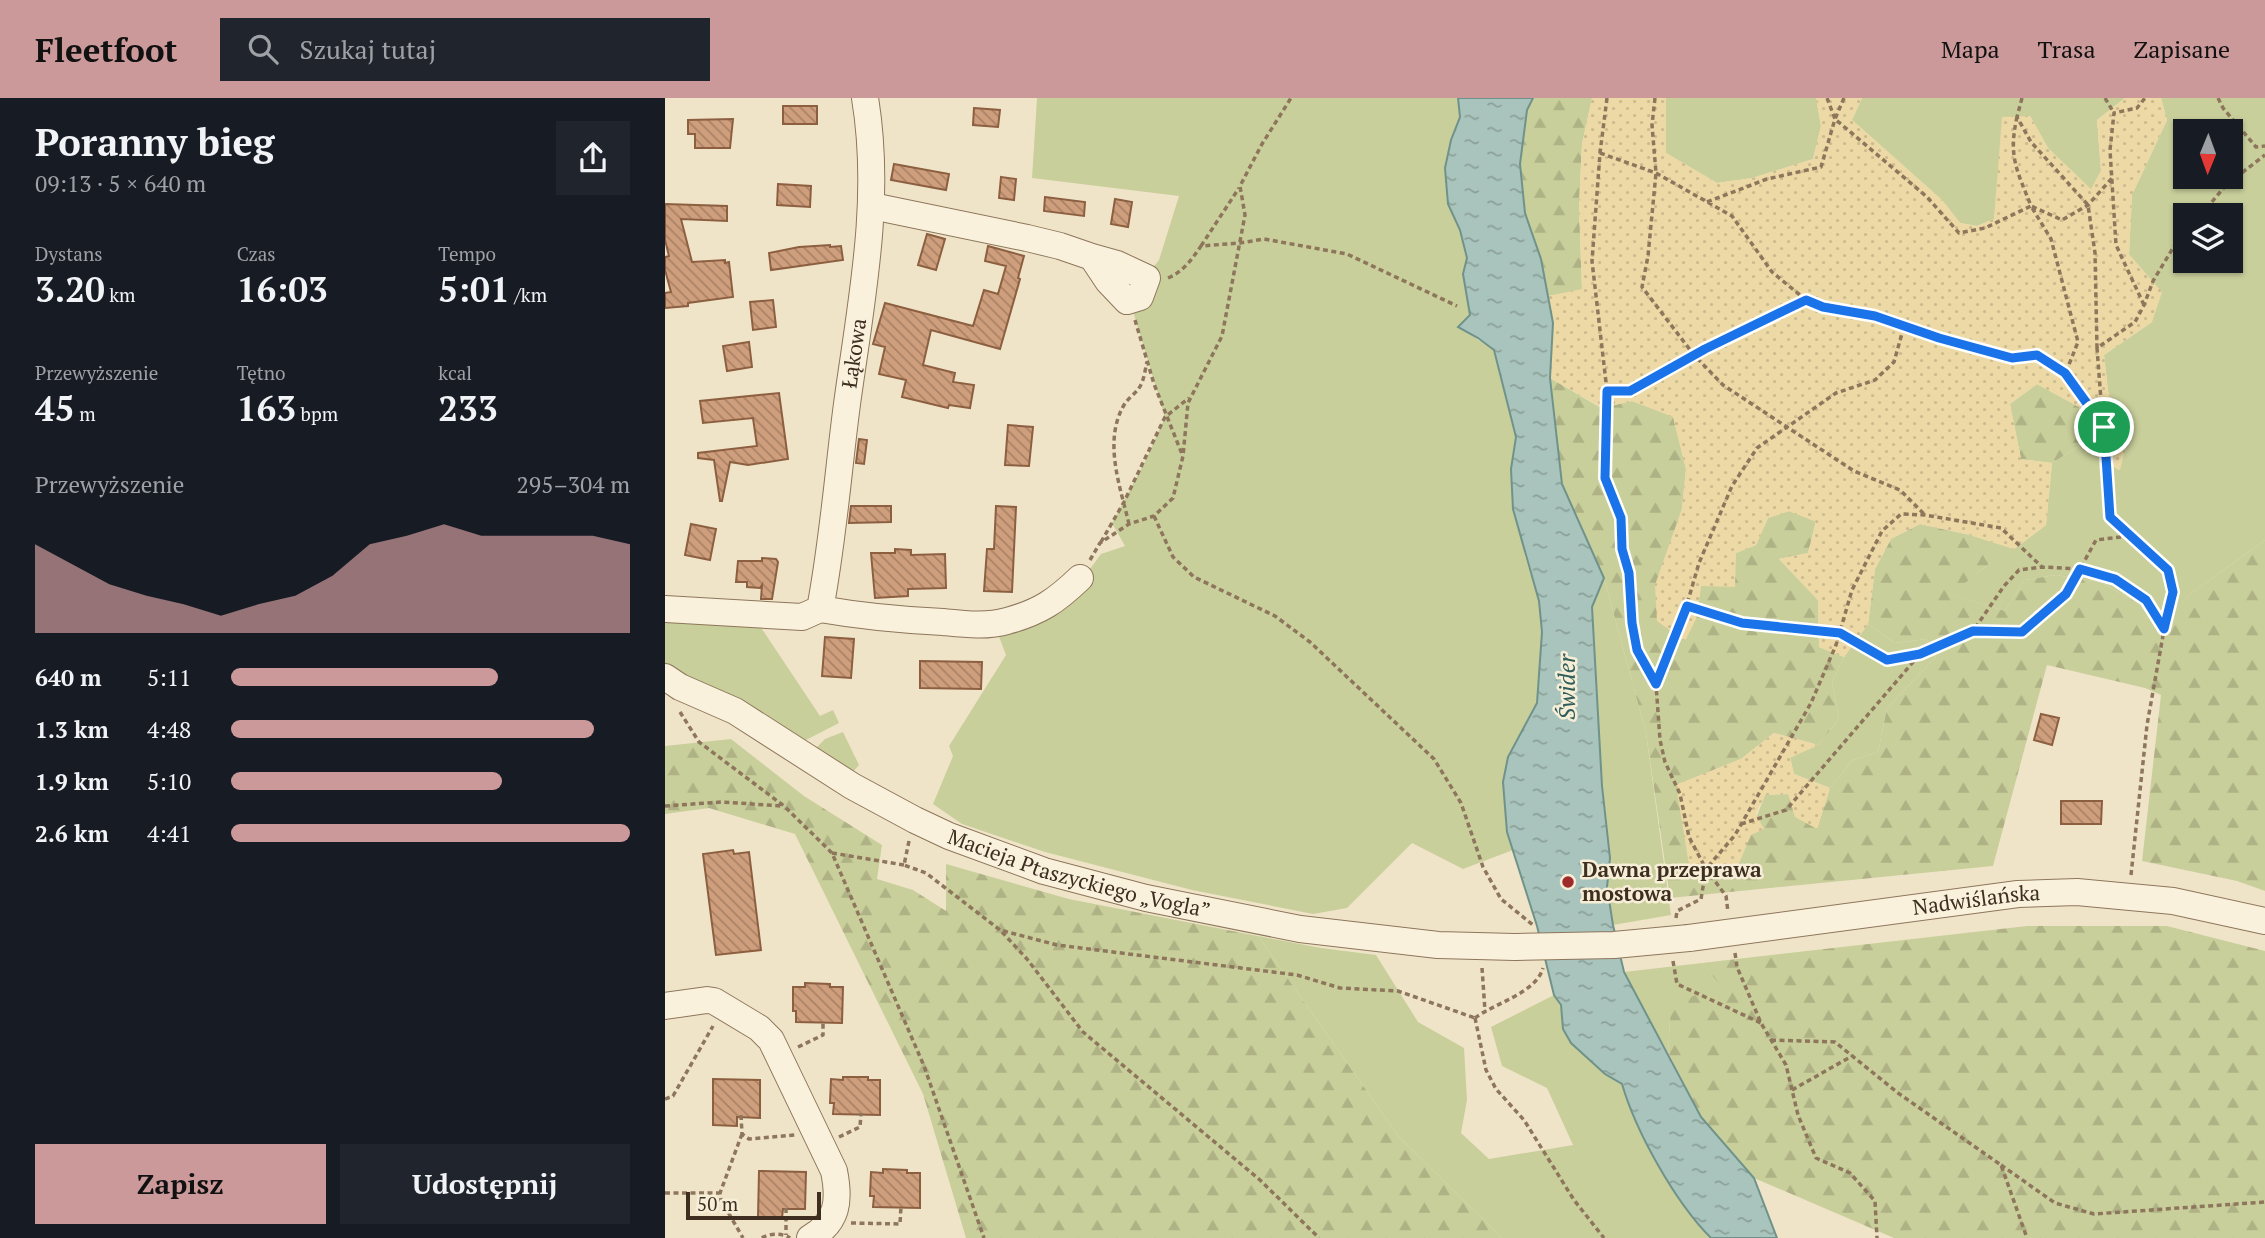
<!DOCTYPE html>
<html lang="pl">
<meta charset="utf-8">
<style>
:root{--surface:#171b24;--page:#20242c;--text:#f1f3f6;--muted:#9ea1a6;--accent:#cc999b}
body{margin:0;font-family:"PT Serif",serif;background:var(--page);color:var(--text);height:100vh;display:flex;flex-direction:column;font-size:26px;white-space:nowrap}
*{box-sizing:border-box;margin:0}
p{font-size:23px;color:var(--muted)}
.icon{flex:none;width:38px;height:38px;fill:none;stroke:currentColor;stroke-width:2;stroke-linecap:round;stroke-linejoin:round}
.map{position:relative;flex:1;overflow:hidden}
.side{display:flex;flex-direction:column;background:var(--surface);width:665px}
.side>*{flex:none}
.needle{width:46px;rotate:181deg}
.tools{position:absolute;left:1508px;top:21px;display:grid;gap:14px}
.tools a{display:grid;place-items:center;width:70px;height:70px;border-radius:0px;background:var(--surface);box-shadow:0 2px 5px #0004;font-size:35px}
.scale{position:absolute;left:21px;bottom:18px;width:135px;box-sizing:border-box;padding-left:7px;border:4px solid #3d2e20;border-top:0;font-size:19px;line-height:24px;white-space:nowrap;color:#3d2e20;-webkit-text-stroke:5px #f7eed8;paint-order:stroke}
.pin{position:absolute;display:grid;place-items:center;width:60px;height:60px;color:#fff;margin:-30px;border:4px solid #fff;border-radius:50%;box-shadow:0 2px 7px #0007}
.round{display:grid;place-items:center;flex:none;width:74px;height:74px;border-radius:0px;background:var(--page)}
.summary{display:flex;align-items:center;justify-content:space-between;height:119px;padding:0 35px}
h1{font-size:38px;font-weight:700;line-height:52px}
.figures{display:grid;grid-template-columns:repeat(3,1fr);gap:10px;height:119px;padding:7px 35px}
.figures div{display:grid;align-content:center}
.figures b{font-size:35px;font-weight:700}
.figures small{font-size:19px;font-weight:400}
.figures p{font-size:19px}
.chart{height:196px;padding:14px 35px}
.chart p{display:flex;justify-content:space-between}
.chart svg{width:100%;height:126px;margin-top:7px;fill:var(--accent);opacity:.7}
.cta{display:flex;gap:14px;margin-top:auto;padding:14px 35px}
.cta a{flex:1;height:80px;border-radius:0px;background:var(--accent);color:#111;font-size:28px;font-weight:700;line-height:80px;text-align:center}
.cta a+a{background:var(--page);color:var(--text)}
ul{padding:0 35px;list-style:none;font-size:23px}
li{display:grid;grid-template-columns:112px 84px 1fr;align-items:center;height:52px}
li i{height:18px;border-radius:9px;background:var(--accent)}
header{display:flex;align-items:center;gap:42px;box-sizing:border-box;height:98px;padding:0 35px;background:var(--accent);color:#111}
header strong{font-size:33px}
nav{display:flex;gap:38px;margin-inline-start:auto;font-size:24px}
.search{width:490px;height:63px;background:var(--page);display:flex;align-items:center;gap:18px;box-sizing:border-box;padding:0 24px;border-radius:0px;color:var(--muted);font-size:26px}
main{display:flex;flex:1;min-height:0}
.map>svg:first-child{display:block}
.grass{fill:#c9cf9b;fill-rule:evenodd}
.forest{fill:url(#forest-firs)}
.sand{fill:url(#sand-dots)}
.water{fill:url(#water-ripples);stroke:#6f938a;stroke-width:2}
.building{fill:url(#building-back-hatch);stroke:#8d5f41;stroke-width:2}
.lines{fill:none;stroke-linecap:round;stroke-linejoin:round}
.minor-casing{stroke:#8d765c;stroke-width:28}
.path{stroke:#8d765c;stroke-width:3.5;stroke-dasharray:5 3.5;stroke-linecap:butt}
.minor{stroke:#faf1dc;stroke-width:26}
.minor-bridge-casing{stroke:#8d765c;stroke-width:28;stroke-linecap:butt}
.minor-bridge{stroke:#faf1dc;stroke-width:26}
.route-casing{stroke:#fff;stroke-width:14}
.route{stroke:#1a73e8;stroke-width:9}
.poi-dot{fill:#9e2a2b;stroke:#f7eed8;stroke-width:2.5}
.labels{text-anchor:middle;stroke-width:5;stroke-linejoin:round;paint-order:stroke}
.street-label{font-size:21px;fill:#3d2e20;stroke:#f7eed8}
.poi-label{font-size:21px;font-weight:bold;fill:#3d2e20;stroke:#f7eed8;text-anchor:start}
.water-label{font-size:23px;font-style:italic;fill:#2f5d5a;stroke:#f7eed8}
</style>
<header>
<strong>Fleetfoot</strong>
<div class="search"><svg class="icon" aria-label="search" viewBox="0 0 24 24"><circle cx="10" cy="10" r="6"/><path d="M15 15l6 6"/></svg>Szukaj tutaj</div>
<nav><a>Mapa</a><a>Trasa</a><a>Zapisane</a></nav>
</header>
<main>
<section class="side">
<div class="summary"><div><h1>Poranny bieg</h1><p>09:13 · 5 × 640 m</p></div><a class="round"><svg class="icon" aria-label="share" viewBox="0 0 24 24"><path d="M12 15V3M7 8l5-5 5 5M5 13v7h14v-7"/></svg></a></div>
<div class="figures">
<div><p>Dystans</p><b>3.20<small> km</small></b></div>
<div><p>Czas</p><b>16:03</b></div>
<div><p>Tempo</p><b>5:01<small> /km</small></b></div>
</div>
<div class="figures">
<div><p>Przewyższenie</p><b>45<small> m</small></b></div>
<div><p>Tętno</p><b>163<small> bpm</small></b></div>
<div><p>kcal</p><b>233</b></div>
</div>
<div class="chart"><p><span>Przewyższenie</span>295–304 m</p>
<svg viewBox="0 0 160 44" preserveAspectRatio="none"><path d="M0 44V13L10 20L20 27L30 31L40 34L50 38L60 34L70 31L80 24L90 13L100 10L110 6L120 10L130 10L140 10L150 10L160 13V44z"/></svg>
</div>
<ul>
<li><b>640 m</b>5:11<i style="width:67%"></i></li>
<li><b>1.3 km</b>4:48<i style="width:91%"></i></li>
<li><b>1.9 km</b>5:10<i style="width:68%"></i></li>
<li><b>2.6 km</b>4:41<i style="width:100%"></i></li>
</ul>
<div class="cta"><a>Zapisz</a><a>Udostępnij</a></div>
</section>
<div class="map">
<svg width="1600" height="1140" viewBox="0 0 1600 1140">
<defs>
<pattern id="forest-firs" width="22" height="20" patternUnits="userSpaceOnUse" patternTransform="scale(1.75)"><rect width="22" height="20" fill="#c9cf9b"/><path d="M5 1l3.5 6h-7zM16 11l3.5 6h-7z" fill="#aeb285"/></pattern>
<pattern id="sand-dots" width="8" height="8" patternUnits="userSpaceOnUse" patternTransform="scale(1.75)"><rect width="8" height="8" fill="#ecd9a5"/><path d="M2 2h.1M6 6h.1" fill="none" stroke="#cbbb8e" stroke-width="1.8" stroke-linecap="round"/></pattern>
<pattern id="water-ripples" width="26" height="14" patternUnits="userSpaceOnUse" patternTransform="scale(1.75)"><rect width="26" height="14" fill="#a9c4bc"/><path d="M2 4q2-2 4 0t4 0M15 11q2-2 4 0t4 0" fill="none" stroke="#8ba098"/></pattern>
<pattern id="building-back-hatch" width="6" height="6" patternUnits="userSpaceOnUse" patternTransform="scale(1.75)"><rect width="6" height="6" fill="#cf9f7d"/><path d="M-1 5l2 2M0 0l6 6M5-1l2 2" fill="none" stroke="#a98266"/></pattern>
</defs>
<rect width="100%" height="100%" fill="#f0e4c8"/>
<path class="grass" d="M372 0H793L795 19 786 42 780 70 783 106 795 132 802 160 798 176 805 217 793 229 829 252 851 339 846 371 860 458 874 503 877 534 872 605 860 631 840 714 842 734 848 752 798 771 747 745 682 810 648 816 527 792 380 754 297 726 268 706 288 658 284 648 341 557 333 536 419 479 436 456 460 448 447 425 481 362 500 319 467 210 462 203 494 162 514 98 367 80Z
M1001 0H1151L1156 28 1148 61 1087 80 1052 85 1001 55Z
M1197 0H1460L1432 22 1436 73 1426 92 1383 50 1365 18 1333 86 1329 121 1312 128 1295 125 1277 102 1187 22Z
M1476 0H1600V442L1528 494 1493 530 1473 505 1435 484 1391 477 1359 482 1340 513 1285 496 1326 465 1305 437 1349 451 1381 427 1387 365 1416 347 1454 372 1464 335 1443 293 1439 257 1487 224 1464 157 1467 97 1502 22 1496 0ZM1521 33H1566V79H1521ZM1521 117H1566V163H1521Z
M939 480 981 635 1006 817 948 827 942 789 945 760 937 688 927 509Z
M0 519 95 528 155 618 168 612 174 625 139 643 0 570Z
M1203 526 1230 545 1261 541 1271 559 1222 610 1213 654 1188 662 1165 690 1129 676 1125 659 1153 647 1174 621 1167 584 1179 559Z
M178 634 194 667 187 675 151 650 160 641Z
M593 838 656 850 711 857 753 924 799 950 802 1002 796 1035 824 1061 908 1047 882 990 837 968 826 929 889 897C901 913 894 924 900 933 911 950 940 975 957 986 971 1034 1010 1104 1046 1140H837L734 1039Z
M1037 865 1056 887 1005 921 1003 954 978 912 959 874Z"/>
<path class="forest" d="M868 0H927L917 46 914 108 917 192 883 198 876 161 860 115 855 66 862 12Z
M885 280 936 310 967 303 1008 318 1021 371 1017 411 990 488 1031 521 1036 488 1071 455 1091 447 1103 420 1124 413 1151 423 1143 455 1114 461 1153 502 1154 549 1179 559 1167 584 1174 621 1153 647 1109 635 1076 661 1011 687 1067 782 1100 697 1123 696 1152 731 1165 690 1188 662 1213 654 1222 610 1271 559 1261 541 1230 545 1203 526 1210 471 1226 441 1255 426 1305 437 1327 464 1286 496 1340 513 1359 482 1391 477 1435 484 1473 505 1493 529 1528 494 1600 442V793L1572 783 1477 763 1496 597 1480 590 1382 567 1328 768 1005 800 981 635 939 480 897 386Z
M1372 286 1414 309 1416 347 1387 365 1356 361 1345 306Z
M66 641 139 698 217 747 212 781 248 792 281 813V766L404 801 593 838 734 1039 837 1140H301L258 996 130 736 44 710 0 716V648Z
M1362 828H1502L1600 853V1140H1229L1089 1080 1036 1019 1003 954 1005 921 1009 906 1055 887 1037 865Z"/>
<path class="sand" d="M927 0H1001V55L1052 85 1087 80 1148 61 1156 28 1151 0H1197L1187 22 1277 102 1295 125 1312 128 1329 121 1337 19 1365 18 1383 50 1426 91 1436 73 1432 22 1460 0H1496L1502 22 1467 97 1464 156 1497 194 1487 224 1439 257 1443 293 1464 335 1455 372 1416 347 1414 309 1372 286 1345 306 1356 361 1387 365 1381 427 1349 451 1305 437 1255 426 1226 441 1210 471 1203 526 1179 559 1154 549 1153 502 1114 461 1143 455 1151 424 1124 413 1103 420 1091 447 1071 455 1070 489 1036 488 1031 521 1020 543 992 523 990 487 1017 411 1021 371 1008 319 967 303 937 310 885 280 888 225 883 198 917 191 914 108 917 46Z
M1109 635 1153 647 1125 660 1129 676 1165 690 1152 731 1130 719 1123 696 1100 697 1091 716 1099 731 1086 737 1067 782 1024 767 1011 687 1076 661Z"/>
<path class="water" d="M793 0H868L862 12 855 66 860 115 876 161 888 225 885 280 897 386 939 480 927 509 937 688 945 760 942 789 948 827 959 874 1036 1019 1089 1080 1112 1140H1046C1010 1104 971 1034 957 986L940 976 906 945 898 931 896 907 889 897 872 828 842 734 838 684 843 659 872 605 877 534 874 503 848 411 846 371 851 339 829 252 813 240 793 229 805 217 798 176 802 160 795 132 783 106 780 70 786 42 795 19Z"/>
<path class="building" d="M118 8H152V26H118Z
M309 10 335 12 333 29 308 27Z
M68 21 65 50H30V36H23V22Z
M229 66 284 76 281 92 226 82Z
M336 79 351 81 349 102 334 100Z
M113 86 146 88 145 109 112 107Z
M380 99 420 104 419 118 379 113Z
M450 101 467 104 463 129 446 126Z
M0 106 62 108V123L16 121 27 164 60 162V165L64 164 68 199 23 205V208L0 210V195L6 194 0 172V159L4 158 0 142Z
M262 136 280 141 271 172 253 167Z
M165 147V149L176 148 178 162 106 172 104 155 134 149Z
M323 148 359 158 353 180 355 181 335 251 266 232 258 267 290 275 288 284 309 287 305 310 284 307 283 310 237 299 241 282 214 276 220 249 208 246 220 205 308 228 319 192 333 196 341 168 320 163Z
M108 202 111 229 88 232 85 204Z
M84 244 87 269 62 273 58 248Z
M114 295 123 361 83 367 65 364 57 403H55L49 362 33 360V355L92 348 88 320 38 325 35 303Z
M343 327 368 329 364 368 340 367Z
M194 341 202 342 199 366 191 365Z
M186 408H226V424L184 425Z
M331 408 351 409 347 494 319 493 322 451H329Z
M26 426 51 431 45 462 20 457Z
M230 451 246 452V457L280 456 281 490 243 491V498L210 500 206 455H230Z
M97 460 111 461 113 464 107 501H96L97 487 95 490 82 489V484H71L73 463H97Z
M160 539 189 541 186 580 157 578Z
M255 563 317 564 316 591 255 590Z
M1376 616 1394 620 1387 647 1369 642Z
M1396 703H1437L1436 726H1396Z
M68 752 69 756 84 754 96 852 51 857 38 756Z
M140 885 165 886V889H178L177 925 131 924V913H128V889H140Z
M178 979H203V982H215V1017L168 1016 169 1005H165L166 981 178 982Z
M48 981 95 982V1020L72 1019V1028L48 1027Z
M218 1071 242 1072V1075H255V1110L208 1109 209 1098H205L206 1074 218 1075Z
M94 1073 141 1074 140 1111H118L117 1120 93 1119Z"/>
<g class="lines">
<g class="minor-casing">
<g id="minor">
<path d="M207 108 362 140 395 148 427 159 443 183 462 203 475 199 482 180 452 166 427 159"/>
<path id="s1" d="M0 511 137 519 155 511C168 444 173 374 182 306 196 204 217 102 200 0"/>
<path d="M155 511C195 518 236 522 278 524 298 526 322 529 342 523 375 514 391 503 415 480"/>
<path id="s2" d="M0 579 15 589 70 613 187 688 250 722 284 738 379 773 481 800 635 831 773 847 850 849"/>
<path id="s3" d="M1024 840 1353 796 1412 794 1508 803 1600 823"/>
<path d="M0 908 42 902 49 903 94 930 106 942 169 1073C175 1103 173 1124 145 1140"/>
</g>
</g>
<path class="path" d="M942 0 935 55 927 163 942 293 940 380 956 420 957 451 964 475 967 525 972 552 991 586 995 642 1000 664 1015 696 1024 739 1041 771 1061 798 1063 814
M990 0 987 27 991 75 983 158 977 189 1029 257 1058 287 1189 373 1235 392 1259 416
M1179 0 1170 21 1262 99 1294 135 1320 130 1366 108C1352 72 1343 59 1352 19
M1357 0 1352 19 1366 44 1423 107 1430 155 1432 250
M1440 0 1449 15
M1553 0 1558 10 1591 49 1600 48
M935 55 991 75 1067 118 1107 174 1141 202 1158 209 1211 218 1274 241 1347 260 1372 257 1400 275 1437 326
M1042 104 1102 81 1156 69 1170 21 1162 0
M1536 117 1561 87 1600 57
M536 148 574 90
M503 180C519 173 527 161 536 148L575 145 599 141 682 156 792 208
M1479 207 1451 147 1445 52 1449 15 1472 10 1480 0
M470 222 489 286 517 356
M1401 274 1413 244 1386 141 1366 108 1397 122 1423 107 1448 79
M942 293H965L1040 251 1141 202
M489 418 508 459 529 479 610 518 645 544 769 661 796 705 818 769 836 801 868 827
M464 426C455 388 438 343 459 307 463 300 470 296 474 290 479 283 480 272 482 264
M436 444 459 404 500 319 524 300
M425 462 435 445 464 426 489 418 508 400 518 358 523 305 557 238 580 117 575 88 597 46 626 0
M1022 508 1077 525 1175 535 1222 562 1253 556
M1308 533 1357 534 1401 496 1415 471 1450 481 1481 502 1498 530
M992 584 1018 520 1034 465 1067 388 1092 350 1171 295 1210 282 1229 264 1239 228
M15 614 34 644 119 708 167 755 259 968 319 1140
M0 708 57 704 117 708
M1076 726 1121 712 1255 556 1308 533 1339 488 1354 472 1377 469
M244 743 239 767 261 775 335 832 392 847 632 877 675 890 733 893 810 920
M167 755 239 767
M1466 777 1482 627 1499 532 1508 494 1503 472 1445 419 1432 250 1470 224 1479 207 1488 183 1511 145 1521 134
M1011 820 1012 813 1036 801 1041 771 1070 737 1146 605 1171 547 1187 492 1217 433 1236 416 1260 417 1336 430 1377 469 1415 471 1431 442 1464 438
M337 834 362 861 418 934 595 1082 654 1140
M1070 855 1072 869 1096 925 1121 967 1133 1017 1151 1060 1185 1075 1210 1103 1212 1140
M1008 863 1012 886 1096 925
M817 870 820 913
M810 920C830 905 871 895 878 870
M810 920 821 972 831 991 859 1022 909 1102 939 1140
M1106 942 1170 944 1233 995 1336 1067 1362 1140
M133 949 158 937V923
M1127 992 1187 958
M0 1001 8 998 48 928
M76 1017 77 1036 84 1041 130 1037
M77 1036 55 1095 56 1102 78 1140
M174 1039 195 1029 196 1015
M1336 1067 1390 1105 1429 1116 1600 1104
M0 1095H55
M121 1110V1137
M186 1125 235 1126 236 1108
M97 1140C104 1135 118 1135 125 1140"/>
<use href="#minor" class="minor"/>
<g class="minor-bridge-casing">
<path id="minor-bridge" d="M850 849 949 847 1024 840"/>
</g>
<use href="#minor-bridge" class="minor-bridge"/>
</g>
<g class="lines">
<g class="route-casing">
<path id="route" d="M1141 202 1158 209 1210 218 1274 240 1347 260 1372 257 1400 275 1439 329 1445 419 1503 472 1508 494 1499 531 1481 502 1450 481 1415 471 1401 496 1357 534 1308 533 1255 556 1222 562 1175 535 1077 525 1022 508 991 586 972 552 967 525 964 475 957 451 956 420 940 380 942 293H965L1040 251Z"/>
</g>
<use href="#route" class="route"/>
</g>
<circle class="poi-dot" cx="903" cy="784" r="7"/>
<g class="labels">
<g class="street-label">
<text dy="7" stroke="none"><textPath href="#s1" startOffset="415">Łąkowa</textPath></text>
<text dy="7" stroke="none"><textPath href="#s2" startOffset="462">Macieja Ptaszyckiego „Vogla”</textPath></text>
<text dy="7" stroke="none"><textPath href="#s3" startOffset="290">Nadwiślańska</textPath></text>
</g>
<g class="poi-label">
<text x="917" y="779">Dawna przeprawa<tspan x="917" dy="24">mostowa</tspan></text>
</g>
<g class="water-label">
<text transform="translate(902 589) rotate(-90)" y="8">Świder</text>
</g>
</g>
</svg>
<div class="tools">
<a><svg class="needle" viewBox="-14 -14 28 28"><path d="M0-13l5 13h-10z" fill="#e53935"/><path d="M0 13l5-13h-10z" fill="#9ea1a6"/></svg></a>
<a><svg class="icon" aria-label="layers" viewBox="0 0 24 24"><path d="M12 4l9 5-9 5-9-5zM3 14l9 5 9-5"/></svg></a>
</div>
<div class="scale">50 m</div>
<div class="pin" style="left:1439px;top:329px;background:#1e9e55"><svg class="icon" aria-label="arrive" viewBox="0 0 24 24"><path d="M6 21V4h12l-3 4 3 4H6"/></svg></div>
</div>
</main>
